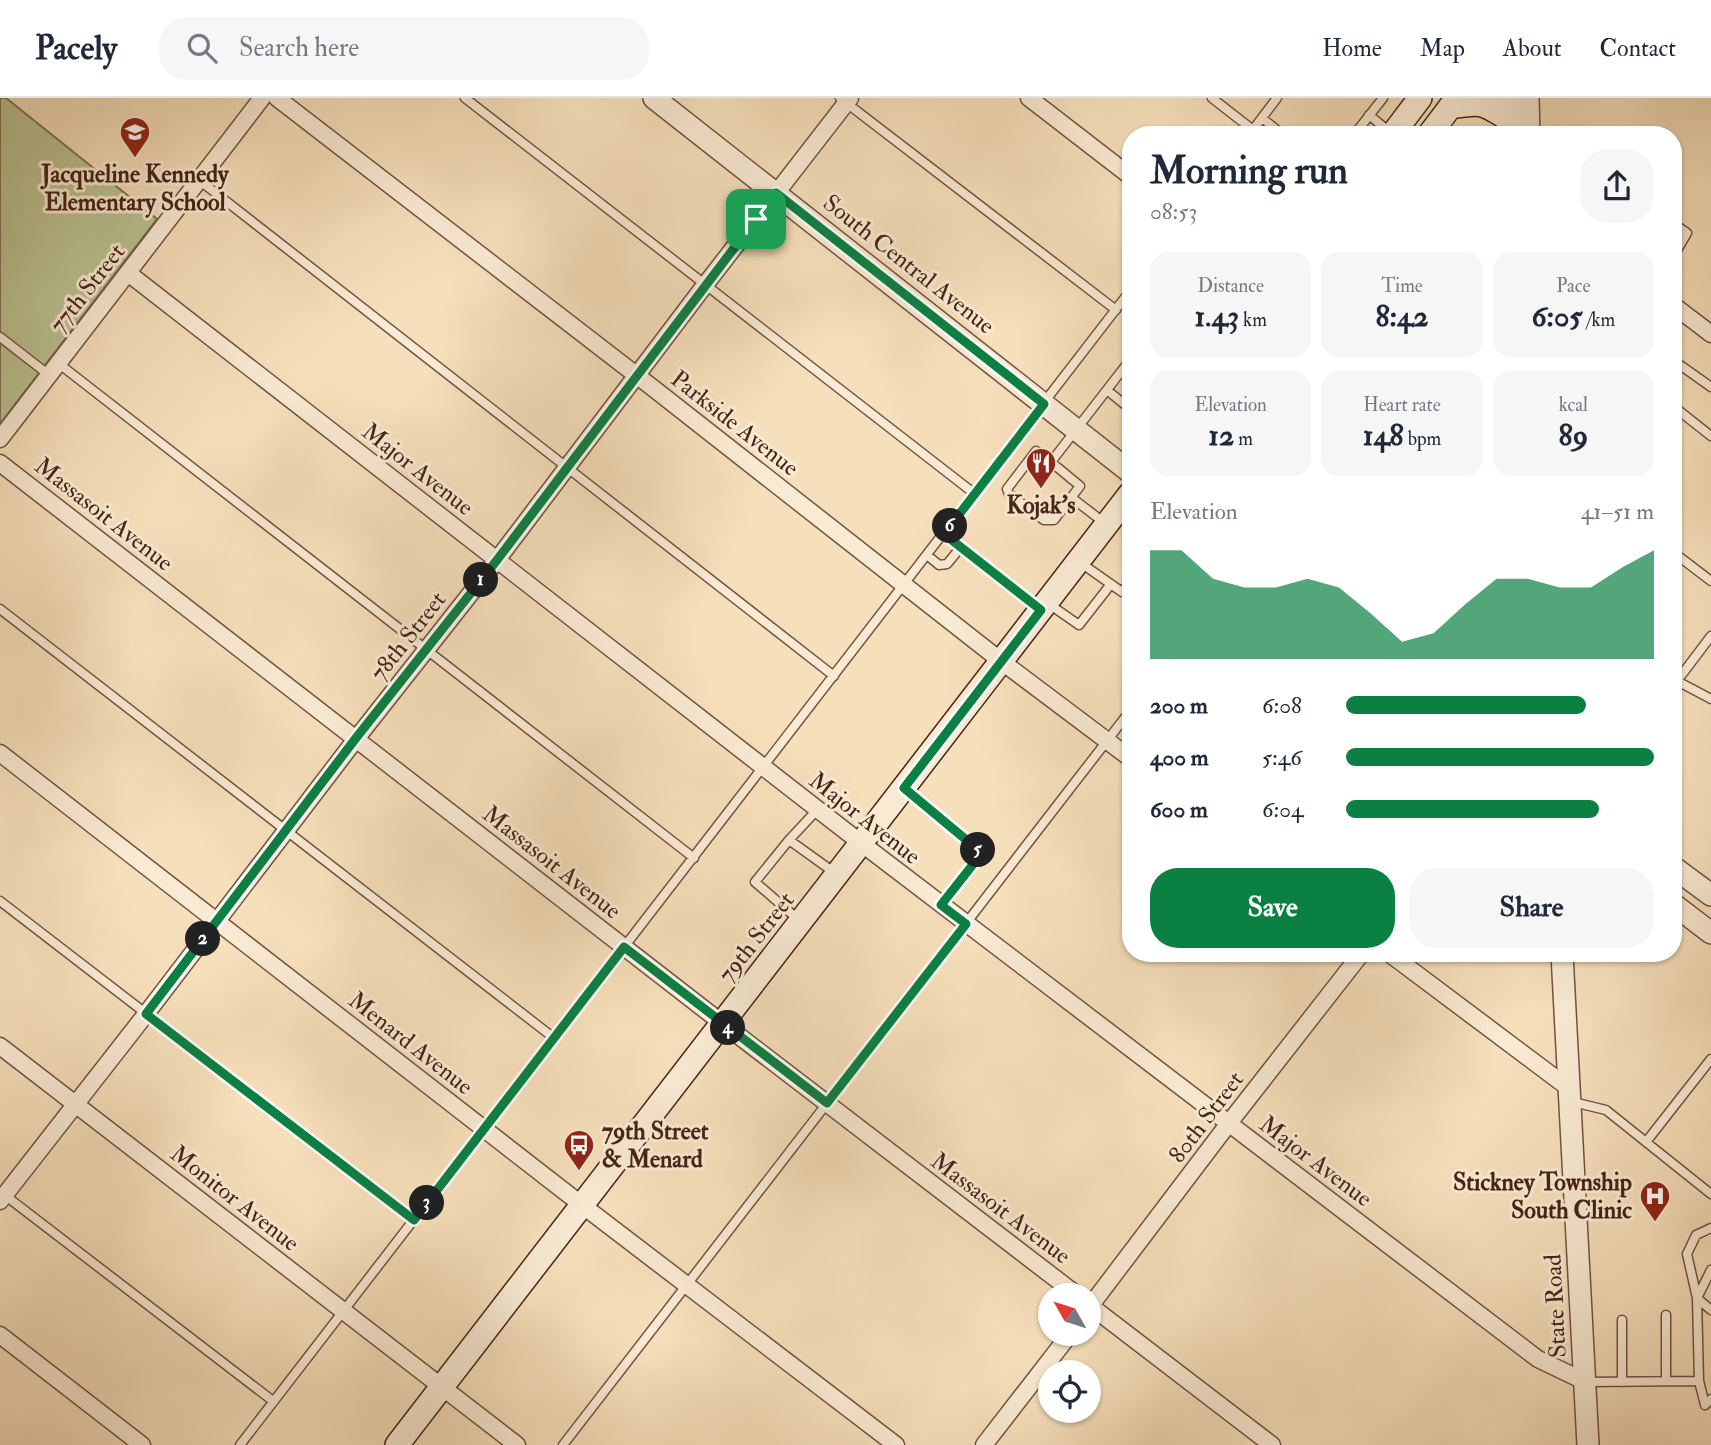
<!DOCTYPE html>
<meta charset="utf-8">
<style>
:root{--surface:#fff;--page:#f6f6f7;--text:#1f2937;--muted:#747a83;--line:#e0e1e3;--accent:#0b8043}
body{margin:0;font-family:"IM FELL Double Pica",serif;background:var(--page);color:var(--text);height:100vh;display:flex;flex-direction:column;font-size:26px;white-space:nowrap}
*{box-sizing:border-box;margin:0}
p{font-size:23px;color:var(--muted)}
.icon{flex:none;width:38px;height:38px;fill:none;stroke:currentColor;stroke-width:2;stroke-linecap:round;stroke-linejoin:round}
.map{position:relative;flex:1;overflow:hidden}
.panel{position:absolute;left:1122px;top:28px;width:560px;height:836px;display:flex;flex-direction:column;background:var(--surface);border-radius:28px;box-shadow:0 2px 5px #0004}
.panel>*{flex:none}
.needle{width:46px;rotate:309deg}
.controls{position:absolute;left:1038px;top:1185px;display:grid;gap:14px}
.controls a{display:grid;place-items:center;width:63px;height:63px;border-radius:50%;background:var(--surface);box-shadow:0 2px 5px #0004;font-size:35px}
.pin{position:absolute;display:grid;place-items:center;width:60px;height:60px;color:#fff;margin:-30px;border-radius:14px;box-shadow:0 4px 10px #0006}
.km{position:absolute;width:35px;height:35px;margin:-18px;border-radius:50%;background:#222;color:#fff;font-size:19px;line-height:35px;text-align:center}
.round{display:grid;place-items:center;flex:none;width:74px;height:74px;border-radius:28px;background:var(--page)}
.overview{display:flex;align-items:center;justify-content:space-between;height:119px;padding:0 28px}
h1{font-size:38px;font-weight:800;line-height:52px}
.metrics{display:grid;grid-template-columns:repeat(3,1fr);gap:10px;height:119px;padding:7px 28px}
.metrics div{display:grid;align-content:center;border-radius:18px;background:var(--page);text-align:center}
.metrics b{font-size:30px;font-weight:800}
.metrics small{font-size:19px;font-weight:400}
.metrics p{font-size:19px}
.chart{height:196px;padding:14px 28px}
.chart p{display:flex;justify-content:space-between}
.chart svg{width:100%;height:126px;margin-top:7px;fill:var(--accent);opacity:.7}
.action{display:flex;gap:14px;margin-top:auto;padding:14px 28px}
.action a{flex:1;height:80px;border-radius:28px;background:var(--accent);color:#fff;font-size:28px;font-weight:800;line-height:80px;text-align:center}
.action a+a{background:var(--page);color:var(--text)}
ul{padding:0 28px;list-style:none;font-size:23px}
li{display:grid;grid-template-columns:112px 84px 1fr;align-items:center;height:52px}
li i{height:18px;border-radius:9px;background:var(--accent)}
header{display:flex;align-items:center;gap:42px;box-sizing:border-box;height:98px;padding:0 35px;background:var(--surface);border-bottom:2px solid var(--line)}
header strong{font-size:33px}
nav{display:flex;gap:38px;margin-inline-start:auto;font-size:24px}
.search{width:490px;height:63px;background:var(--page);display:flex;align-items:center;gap:18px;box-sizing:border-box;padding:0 24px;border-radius:28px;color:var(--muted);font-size:26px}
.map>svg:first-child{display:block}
.green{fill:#bbc291;stroke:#807354;stroke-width:2}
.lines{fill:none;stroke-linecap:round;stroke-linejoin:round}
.service-casing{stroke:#715340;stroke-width:11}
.minor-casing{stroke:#715340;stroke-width:19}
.tertiary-casing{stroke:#715340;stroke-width:24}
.secondary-casing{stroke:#452417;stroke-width:26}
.service{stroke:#f9ead3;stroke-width:8}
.minor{stroke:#f9ead3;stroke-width:16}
.tertiary{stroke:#f9ead3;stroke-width:21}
.secondary{stroke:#f9ead3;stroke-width:23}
.route-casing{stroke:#fff;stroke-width:14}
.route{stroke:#0b8043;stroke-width:9}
.labels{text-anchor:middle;stroke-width:6;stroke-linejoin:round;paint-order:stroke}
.poi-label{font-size:24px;font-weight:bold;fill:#452417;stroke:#f9ead3}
.street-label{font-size:24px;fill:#452417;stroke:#f9ead3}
</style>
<header>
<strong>Pacely</strong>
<div class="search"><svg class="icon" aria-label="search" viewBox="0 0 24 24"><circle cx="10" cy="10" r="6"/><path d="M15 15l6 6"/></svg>Search here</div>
<nav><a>Home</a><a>Map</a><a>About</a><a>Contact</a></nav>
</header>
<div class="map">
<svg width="1711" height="1347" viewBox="0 0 1711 1347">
<rect width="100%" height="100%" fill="#f6dfbb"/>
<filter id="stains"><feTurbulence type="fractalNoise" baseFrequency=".00286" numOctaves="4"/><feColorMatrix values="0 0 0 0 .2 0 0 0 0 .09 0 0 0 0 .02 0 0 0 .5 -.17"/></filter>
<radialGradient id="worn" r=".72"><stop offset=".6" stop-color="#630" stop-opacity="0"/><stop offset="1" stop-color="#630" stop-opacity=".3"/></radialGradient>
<path class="green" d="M0 0H6L157 121 0 326Z"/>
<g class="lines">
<g class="service-casing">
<path id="service" d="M465 0 975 396
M840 0 1116 212
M1212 0 1253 32
M1369 17 1391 35
M1262 20 1283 37
M1249 37 1277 0
M1354 37 1383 0
M199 82 834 578
M1673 125 1687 135 1673 159
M0 239 49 277
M1673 262 1711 289
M58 265 694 760
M1107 292 1130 311
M1673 308 1711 338
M1051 364 1080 388 1054 422H1044L1009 396 1007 391 1036 353 1051 364 1130 262
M1072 400 1106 426
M944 436 1038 510
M1673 454 1711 483
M927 457 939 467 947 466 961 449
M1081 465 1122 494 1130 484
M1049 506 1079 527 1111 486
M0 511 554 940
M1673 583H1677L1711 538
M1677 583 1711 601
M906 692 982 755 941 807
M789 742 835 775
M0 803 414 1122
M800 823 755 784 789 742 817 712
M1573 1004 1606 1012 1711 1096
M1646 1044 1711 961
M2 1095 273 1303
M1697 1200 1687 1156 1696 1137 1711 1130
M1697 1200 1711 1172
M1622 1222V1284
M1666 1283V1217
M1699 1283 1697 1200 1711 1212
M1586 1284 1699 1283 1705 1307 1711 1301
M240 1347 1130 193
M563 1347 1130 613"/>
</g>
<g class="minor-casing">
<path id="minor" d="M277 0 653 290 1001 563 1130 660
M1029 0 1130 78
M128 175 861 745 1538 1261 1586 1284
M1673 207 1711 236
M0 341 262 0
M0 365 722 925 1077 1197
M0 655 582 1107 896 1347
M1390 856 1570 991
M0 948 517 1347
M0 1103 146 916 356 641 497 462 705 187 850 0
M1088 1206 1272 1347
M1088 1211 1229 1025 1361 856
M0 1237 142 1347
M984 1347 1070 1236"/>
</g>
<g class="tertiary-casing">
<path id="tertiary" d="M654 0 1130 374
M1507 0 1508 37
M1528 0 1529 37
M1673 769 1711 797
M1673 806 1711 835
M1562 856 1588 1347"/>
</g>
<g class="secondary-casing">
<path id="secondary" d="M1450 9C1481 4 1482 4 1508 21
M1392 37 1420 0
M1429 37 1457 0
M397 1347 1130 396"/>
</g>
<use href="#service" class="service"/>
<use href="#minor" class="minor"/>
<use href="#tertiary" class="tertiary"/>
<use href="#secondary" class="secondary"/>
</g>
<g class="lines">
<g class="route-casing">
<path id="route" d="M776 95 1044 306 944 436 1041 512 904 690 982 755 941 807 966 826 827 1005 624 849 414 1122 146 916 356 640 497 462Z"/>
</g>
<use href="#route" class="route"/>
</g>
<defs>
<g id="school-pin" transform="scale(1.575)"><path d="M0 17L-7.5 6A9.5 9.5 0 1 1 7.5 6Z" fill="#8f2418" stroke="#f9ead3"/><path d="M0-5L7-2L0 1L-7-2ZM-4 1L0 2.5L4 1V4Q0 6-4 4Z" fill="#fff"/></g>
<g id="restaurant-pin" transform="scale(1.575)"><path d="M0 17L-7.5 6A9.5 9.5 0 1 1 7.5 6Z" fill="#8f2418" stroke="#f9ead3"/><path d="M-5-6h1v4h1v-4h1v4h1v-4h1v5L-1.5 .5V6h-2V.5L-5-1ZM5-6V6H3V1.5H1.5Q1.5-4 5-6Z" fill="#fff"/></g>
<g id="bus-pin" transform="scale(1.575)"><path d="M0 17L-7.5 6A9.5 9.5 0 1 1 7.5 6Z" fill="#8f2418" stroke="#f9ead3"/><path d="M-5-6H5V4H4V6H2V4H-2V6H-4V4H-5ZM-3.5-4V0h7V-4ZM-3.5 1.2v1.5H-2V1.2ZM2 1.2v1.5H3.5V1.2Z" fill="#fff"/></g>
<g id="hospital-pin" transform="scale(1.575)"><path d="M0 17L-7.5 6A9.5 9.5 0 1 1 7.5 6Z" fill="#8f2418" stroke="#f9ead3"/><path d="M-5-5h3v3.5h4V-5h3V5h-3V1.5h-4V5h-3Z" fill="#fff"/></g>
</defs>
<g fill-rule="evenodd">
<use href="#school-pin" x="135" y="34"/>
<use href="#restaurant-pin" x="1041" y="365"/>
<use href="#bus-pin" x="579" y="1047"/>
<use href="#hospital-pin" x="1655" y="1098"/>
</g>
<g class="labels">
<g class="poi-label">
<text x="135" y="84">Jacqueline Kennedy<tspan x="135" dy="28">Elementary School</tspan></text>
<text x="1041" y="415">Kojak's</text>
<text x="602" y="1041" text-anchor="start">79th Street<tspan x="602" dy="28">&amp; Menard</tspan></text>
<text x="1632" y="1092" text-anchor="end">Stickney Township<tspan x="1632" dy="28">South Clinic</tspan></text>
</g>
<g class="street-label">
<text transform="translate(909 166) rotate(38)" y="8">South Central Avenue</text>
<text transform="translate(87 190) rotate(-52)" y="8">77th Street</text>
<text transform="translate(735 325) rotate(38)" y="8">Parkside Avenue</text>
<text transform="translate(418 371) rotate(38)" y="8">Major Avenue</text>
<text transform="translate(104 416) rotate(38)" y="8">Massasoit Avenue</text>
<text transform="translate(408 538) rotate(-52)" y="8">78th Street</text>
<text transform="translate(865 720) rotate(38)" y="8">Major Avenue</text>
<text transform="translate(552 764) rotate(38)" y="8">Massasoit Avenue</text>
<text transform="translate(756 839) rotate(-52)" y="8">79th Street</text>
<text transform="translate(411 945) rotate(38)" y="8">Menard Avenue</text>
<text transform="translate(1206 1019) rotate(-53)" y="8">80th Street</text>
<text transform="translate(1316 1063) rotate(37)" y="8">Major Avenue</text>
<text transform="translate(235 1100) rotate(38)" y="8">Monitor Avenue</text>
<text transform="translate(1001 1110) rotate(37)" y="8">Massasoit Avenue</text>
<text transform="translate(1555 1208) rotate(-93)" y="8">State Road</text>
</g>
</g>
<rect width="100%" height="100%" filter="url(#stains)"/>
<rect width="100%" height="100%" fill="url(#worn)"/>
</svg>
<div class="controls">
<a><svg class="needle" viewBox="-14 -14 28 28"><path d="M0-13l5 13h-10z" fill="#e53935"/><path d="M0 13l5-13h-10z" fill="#747a83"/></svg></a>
<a><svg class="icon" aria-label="locate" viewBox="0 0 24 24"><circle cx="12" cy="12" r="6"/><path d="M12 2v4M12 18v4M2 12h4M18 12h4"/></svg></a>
</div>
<div class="pin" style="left:756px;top:121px;background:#1e9e55"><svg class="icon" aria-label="arrive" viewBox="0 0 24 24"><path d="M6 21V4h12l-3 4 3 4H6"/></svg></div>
<b class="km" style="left:481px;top:482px">1</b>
<b class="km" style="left:203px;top:841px">2</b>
<b class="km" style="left:427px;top:1105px">3</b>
<b class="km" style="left:728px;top:930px">4</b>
<b class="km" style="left:978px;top:752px">5</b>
<b class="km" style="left:950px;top:428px">6</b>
<section class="panel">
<div class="overview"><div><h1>Morning run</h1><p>08:53</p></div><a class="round"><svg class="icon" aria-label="share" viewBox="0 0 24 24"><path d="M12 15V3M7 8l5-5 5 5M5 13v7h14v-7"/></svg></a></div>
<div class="metrics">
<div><p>Distance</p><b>1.43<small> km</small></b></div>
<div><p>Time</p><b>8:42</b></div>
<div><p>Pace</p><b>6:05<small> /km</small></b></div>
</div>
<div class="metrics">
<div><p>Elevation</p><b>12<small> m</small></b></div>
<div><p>Heart rate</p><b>148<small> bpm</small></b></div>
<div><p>kcal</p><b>89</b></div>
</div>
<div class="chart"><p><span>Elevation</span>41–51 m</p>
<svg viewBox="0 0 160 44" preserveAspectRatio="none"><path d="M0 44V6L10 6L20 16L30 19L40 19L50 16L60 19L70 28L80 38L90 35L100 25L110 16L120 16L130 19L140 19L150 12L160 6V44z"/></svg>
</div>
<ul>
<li><b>200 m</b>6:08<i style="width:78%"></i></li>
<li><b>400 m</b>5:46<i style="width:100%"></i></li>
<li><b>600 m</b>6:04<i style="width:82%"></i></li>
</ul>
<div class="action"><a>Save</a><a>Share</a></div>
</section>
</div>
